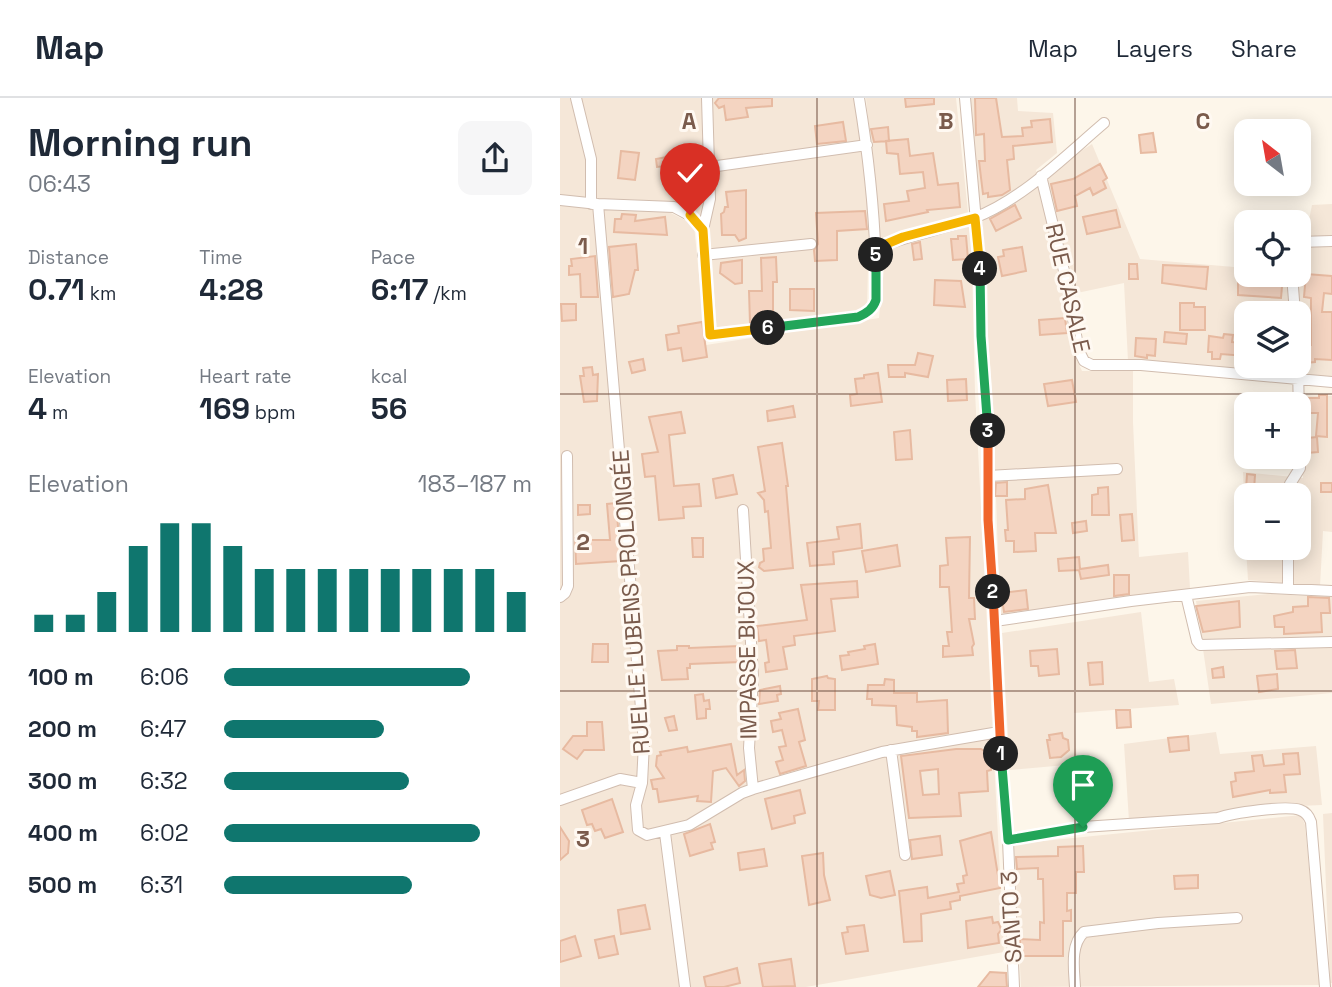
<!DOCTYPE html>
<meta charset="utf-8">
<style>
:root{--surface:#fff;--page:#f6f6f7;--text:#1f2937;--muted:#747a83;--line:#e0e1e3;--accent:#0f766e}
body{margin:0;font-family:"Space Grotesk",sans-serif;background:var(--page);color:var(--text);height:100vh;display:flex;flex-direction:column;font-size:26px;white-space:nowrap}
*{box-sizing:border-box;margin:0}
p{font-size:23px;color:var(--muted)}
.icon{flex:none;width:38px;height:38px;fill:none;stroke:currentColor;stroke-width:2;stroke-linecap:round;stroke-linejoin:round}
.map{position:relative;flex:1;overflow:hidden}
.sheet{display:flex;flex-direction:column;background:var(--surface);width:560px}
.sheet>*{flex:none}
.needle{width:46px;rotate:329deg}
.fabs{position:absolute;left:674px;top:21px;display:grid;gap:14px}
.fabs a{display:grid;place-items:center;width:77px;height:77px;border-radius:14px;background:var(--surface);box-shadow:0 4px 18px #0003;font-size:35px}
.pin{position:absolute;display:grid;place-items:center;width:60px;height:60px;color:#fff;margin:-72px -30px;border-radius:50% 50% 50% 0;rotate:-45deg;box-shadow:0 0 7px #0007}
.pin .icon{rotate:45deg}
.km{position:absolute;width:35px;height:35px;margin:-18px;border-radius:50%;background:#222;color:#fff;font-size:19px;line-height:35px;text-align:center}
.round{display:grid;place-items:center;flex:none;width:74px;height:74px;border-radius:14px;background:var(--page)}
.head{display:flex;align-items:center;justify-content:space-between;height:119px;padding:0 28px}
h1{font-size:38px;font-weight:700;line-height:52px}
.metrics{display:grid;grid-template-columns:repeat(3,1fr);gap:10px;height:119px;padding:7px 28px}
.metrics div{display:grid;align-content:center}
.metrics b{font-size:30px;font-weight:700}
.metrics small{font-size:19px;font-weight:400}
.metrics p{font-size:19px}
.chart{height:196px;padding:14px 28px}
.chart p{display:flex;justify-content:space-between}
.chart svg{width:100%;height:126px;margin-top:7px;stroke:var(--accent);stroke-width:6}
ul{padding:0 28px;list-style:none;font-size:23px}
li{display:grid;grid-template-columns:112px 84px 1fr;align-items:center;height:52px}
li i{height:18px;border-radius:9px;background:var(--accent)}
header{display:flex;align-items:center;gap:42px;box-sizing:border-box;height:98px;padding:0 35px;background:var(--surface);border-bottom:2px solid var(--line)}
header strong{font-size:33px}
nav{display:flex;gap:38px;margin-inline-start:auto;font-size:24px}
main{display:flex;flex:1;min-height:0}
.map>svg:first-child{display:block}
.residential{fill:#f5e7d8;fill-rule:evenodd}
.building{fill:#f4d4c1;stroke:#e7baa1;stroke-width:2;fill-rule:evenodd}
.lines{fill:none;stroke-linecap:round;stroke-linejoin:round}
.minor-casing{stroke:#d1bdaf;stroke-width:12}
.minor{stroke:#fff;stroke-width:10}
.split-1-casing{stroke:#fff;stroke-width:14}
.split-2-casing{stroke:#fff;stroke-width:14}
.split-3-casing{stroke:#fff;stroke-width:14}
.split-4-casing{stroke:#fff;stroke-width:14}
.split-5-casing{stroke:#fff;stroke-width:14}
.split-6-casing{stroke:#fff;stroke-width:14}
.split-7-casing{stroke:#fff;stroke-width:14}
.split-1{stroke:#22a559;stroke-width:9}
.split-2{stroke:#f0652b;stroke-width:9}
.split-3{stroke:#f0652b;stroke-width:9}
.split-4{stroke:#22a559;stroke-width:9}
.split-5{stroke:#f5b400;stroke-width:9}
.split-6{stroke:#22a559;stroke-width:9}
.split-7{stroke:#f5b400;stroke-width:9}
.grid{fill:none;stroke:#7a5b4c;stroke-width:2;stroke-opacity:0.55}
.labels{text-anchor:middle;stroke-width:6;stroke-linejoin:round;paint-order:stroke}
.street-label{font-size:23px;fill:#7a5b4c;stroke:#fff9f2}
.grid-label{font-size:23px;text-anchor:middle;font-weight:bold;fill:#7a5b4c;stroke:#fff9f2;stroke-width:6;stroke-linejoin:round;paint-order:stroke}
</style>
<header>
<strong>Map</strong>
<nav><a>Map</a><a>Layers</a><a>Share</a></nav>
</header>
<main>
<section class="sheet">
<div class="head"><div><h1>Morning run</h1><p>06:43</p></div><a class="round"><svg class="icon" aria-label="share" viewBox="0 0 24 24"><path d="M12 15V3M7 8l5-5 5 5M5 13v7h14v-7"/></svg></a></div>
<div class="metrics">
<div><p>Distance</p><b>0.71<small> km</small></b></div>
<div><p>Time</p><b>4:28</b></div>
<div><p>Pace</p><b>6:17<small> /km</small></b></div>
</div>
<div class="metrics">
<div><p>Elevation</p><b>4<small> m</small></b></div>
<div><p>Heart rate</p><b>169<small> bpm</small></b></div>
<div><p>kcal</p><b>56</b></div>
</div>
<div class="chart"><p><span>Elevation</span>183–187 m</p>
<svg viewBox="0 0 160 44" preserveAspectRatio="none"><path d="M5 44V38M15 44V38M25 44V30M35 44V14M45 44V6M55 44V6M65 44V14M75 44V22M85 44V22M95 44V22M105 44V22M115 44V22M125 44V22M135 44V22M145 44V22M155 44V30"/></svg>
</div>
<ul>
<li><b>100 m</b>6:06<i style="width:80%"></i></li>
<li><b>200 m</b>6:47<i style="width:52%"></i></li>
<li><b>300 m</b>6:32<i style="width:60%"></i></li>
<li><b>400 m</b>6:02<i style="width:83%"></i></li>
<li><b>500 m</b>6:31<i style="width:61%"></i></li>
</ul>
</section>
<div class="map">
<svg width="772" height="889" viewBox="0 0 772 889">
<rect width="100%" height="100%" fill="#fdf6ea"/>
<path class="residential" d="M0 0H297L309 122 307 214 157 234 149 129 121 104 63 101 31 106 0 99Z
M306 0H396L408 114 320 141Z
M409 0H457L458 13 493 15 497 55 476 72 516 260 522 273H573V324L579 459 628 454 630 491 440 517 433 310 419 110Z
M532 46 580 161 686 170V177H738L752 107 772 106V280L568 263 564 185 517 195 485 76ZM686 215H738V268H686Z
M0 105 109 114 134 127 146 247 319 220 326 151 411 125 415 294 444 854 246 889H0Z
M743 297 772 298V434L763 433 760 488 688 482 686 450H738V397H686V442L683 374 743 380Z
M708 496 772 499V595L651 606 636 503Z
M581 514 589 584 614 581 619 607 514 615 517 666 450 672 442 535Z
M656 634 660 656 756 648 762 707 671 711 660 715 569 723 564 646Z
M772 715V885H770L763 716Z
M741 717 745 727 760 887 461 889 454 746Z"/>
<path class="building" d="M159 0H212V8L186 10 188 19 166 22 164 8 159 10 155 5Z
M345 0H374V6L346 9Z
M415 0H436L442 39 463 38 462 30 472 29 471 23 490 21 492 44 453 48 454 61 447 62 450 92 442 97 428 99V95L423 96 419 63H425L424 36 416 37Z
M283 24 286 43 257 46 255 28Z
M328 29 329 43 314 44 311 31Z
M593 35 596 54 581 55 579 37Z
M348 41 350 58 373 55 378 87 398 85 400 109 367 112 368 114 326 123 324 106 349 103 347 93 365 90 363 74 340 76 338 56 327 55 326 43Z
M61 53 79 55 75 82 58 80Z
M122 56 123 66 97 69 96 61Z
M540 66 547 80 543 83 546 90 533 97 530 90 515 98 517 108 497 113 491 86 513 81Z
M129 82H140L141 93 129 94Z
M186 92V140L179 143 175 137H162L161 116 164 114 165 109H168L166 94Z
M455 107 461 120 436 133 430 121Z
M556 112 560 129 527 136 523 119Z
M305 113 307 131 277 133V162L255 163 254 152 258 146 256 115Z
M62 116 76 117 75 123 105 119 107 137 54 134 55 121H61Z
M398 138H406L408 161 393 162 391 141H398Z
M360 144 362 161 354 162 352 146Z
M76 146 78 172H75L69 196 53 199 49 149Z
M462 149 466 173 442 178 438 159 444 158 443 152Z
M35 158 38 199H21L20 176 9 177V168H12L11 161Z
M216 159 217 184H213V222L190 225 189 193H202L201 160Z
M182 162V185L175 186 160 175 161 165Z
M569 166H577L578 181H569Z
M603 167 648 169 646 191 602 185Z
M746 176 772 178V196L764 195 762 214H772V262L755 261V264L745 265 742 262 741 248 751 247V200L744 199Z
M678 177H723L721 200 678 197Z
M375 182 401 183 405 209 374 207Z
M230 191H254V213L230 212Z
M620 205H634V209H645V232H620Z
M1 206H16V222L2 223Z
M505 220 507 235 480 237 479 222Z
M142 224 147 259 123 263 121 250 108 252 106 237 119 235 118 228Z
M605 234 627 236 626 246 604 244Z
M664 236 673 237 672 244 686 245V258L661 256 660 261H652V254H648L649 238 663 240Z
M576 240 596 241 595 258 587 257V260L575 258Z
M358 255 373 258 368 279 345 275V279H329L328 267H355Z
M83 261 85 272 72 275 69 264Z
M32 269 33 277 38 276 37 303 24 304 20 278H24L23 270Z
M318 275 322 304 291 308 290 297 297 296 295 281 304 280V277Z
M406 281 407 302 388 303 387 282Z
M512 282 516 304 488 308 484 286Z
M759 297H767V339L756 338 758 315H746V300H759Z
M233 308 235 319 208 323 207 313Z
M121 314 125 335 109 337 114 388 139 386 141 408 123 409 124 420 99 422 95 378 85 379 82 356 98 354 89 319Z
M350 332 352 361 336 362 334 334Z
M757 339 758 354 747 355V340Z
M222 345 228 388H226L233 470 204 473 199 469 200 465 204 463 203 451 211 450 208 413 205 414 204 402 198 395 205 393 198 349Z
M687 376 695 377 694 392 686 391Z
M173 377 177 396 156 400 153 381Z
M447 384V398H435L436 385Z
M761 385H772V394H761Z
M488 387 496 435H475L476 453 454 454V443H446L445 432H448L446 402 465 401V391Z
M548 389 549 417H532V397L538 396V390Z
M56 405 61 463 16 466 15 440 25 439V442H50L47 406Z
M18 407H30V416L18 417Z
M572 416 574 442 562 443 560 417Z
M526 423 527 433 513 435 512 425Z
M300 426 302 450 273 454 274 466 250 468 247 445 279 441 277 429Z
M410 439 409 500H414L415 521H409L414 546 412 549 413 557 383 559V548H389L387 534H392L389 489H380V468L388 467 386 440Z
M132 440H143V459H133Z
M337 447 340 468 306 474 302 453Z
M519 459 520 471 548 467 549 477 521 481 519 472 499 473 498 461Z
M554 477H569V496L554 498Z
M297 483 298 499 271 501 275 533 234 538 235 547 223 549 227 571 206 574 205 565 209 564 206 542 199 543 197 528 247 522 241 487Z
M466 492 468 511 444 514 441 495Z
M748 499 769 500 770 515H761L762 534 724 536V529H715L714 518 733 514V509L748 508Z
M679 503 680 529 643 534 636 508Z
M33 546H48V564H32Z
M315 546 318 566 282 572 280 558 289 557 288 554 305 551 304 548Z
M117 548H129V550L179 548 180 564 130 566V570H127L128 581 102 582 98 553 117 552Z
M497 551 499 576 479 578 478 568H471L470 553Z
M735 552 737 570 717 571 715 553Z
M542 564 543 586 530 587 528 565Z
M663 569 664 579 653 580 652 571Z
M717 576 718 591 699 594 697 578Z
M267 578 268 580 275 581V612H258L259 603H252V581Z
M325 581 334 582V595H357V604L387 602 388 635 357 639V633H352V629L337 627 336 608 312 607V601H307L308 587H324Z
M220 588 221 596 217 597 218 603 199 606 200 592Z
M143 596 144 603 149 602 150 611H146V620L137 621 135 597Z
M238 611 245 642 239 644 246 668 220 676 216 664 223 662 219 649 226 648 222 632 213 634 211 623 221 621 219 615Z
M556 612H570L571 629 557 630Z
M114 618 117 632 109 633 105 620Z
M27 624H42L44 652H24L17 661 3 651 13 638H27Z
M502 635 503 640 508 642 509 652 501 659 490 660 487 642H490L489 637Z
M628 638 629 652 610 654 608 640Z
M171 646 177 677 184 672 185 683 179 688 166 670 153 673 151 704 137 703 138 698 99 704 97 691H93L91 682 104 680 96 668 97 658 101 657 100 654 127 649 128 654Z
M396 651H421L431 657V672L427 673 428 693 399 695 401 718 349 720 341 658ZM378 671 379 696 363 697 360 673Z
M738 655 740 676 724 677 726 694 710 695V692L673 699 671 684 676 683 675 675 694 673 692 658 702 657 704 668 724 666 723 656Z
M240 692 245 715 234 718 235 725 212 731 205 701Z
M52 701 63 734 45 740 41 731 35 733 32 726 27 727 22 712Z
M150 726 155 744 151 745 153 751 130 758 124 736Z
M0 729 9 743 8 755 0 762Z
M431 734 440 790 400 798V802L390 804 391 811 361 816 362 843 344 844 339 793 367 789 368 800 399 794 397 786 404 785 403 778 407 777 400 743Z
M380 738 382 757 352 761 350 742Z
M523 748 524 774H516V795H507V813L511 812V823H503V858H460V841L480 842V824L484 825 483 781H478V770L457 771 456 759 498 758V749Z
M204 751 207 768 180 772 178 755Z
M263 755 264 777 270 802 249 807 242 758Z
M330 773 335 797 321 800 310 797 306 778Z
M638 777V790L615 791 614 778Z
M85 807 90 831 61 836 58 812Z
M432 819 433 825 438 824 440 828 441 832 438 836 439 845 408 850 406 823Z
M304 827 308 853 286 856 282 835 288 834 287 829Z
M15 838 21 858 0 864V843Z
M54 838 58 856 39 860 35 842Z
M231 861 235 888 203 889 199 866Z
M177 870 180 885 164 889H146L144 879Z
M430 874 446 875 447 889H418Z"/>
<g class="lines">
<g class="minor-casing">
<path id="minor" d="M16 0 31 61V106
M405 0 420 168 421 238 428 335V422L435 523 439 634 448 742 454 889
M150 69 307 47
M481 78 505 177 519 253 524 263 532 267H581L772 284
M0 102 38 106 114 109 129 117 143 132 150 237 298 219C307 215 313 211 316 202 317 133 310 67 299 0
M38 106 84 645 82 685 76 707 78 732 87 737 129 727 182 695 193 691 322 654 439 634
M143 132 150 101 147 0
M739 144 772 143
M317 150C348 137 382 132 414 120 463 101 504 59 544 25
M143 157 251 146
M732 177 735 215
M428 378 557 371
M728 397 730 386 740 370 738 268
M183 412 193 578 189 650 193 691
M728 490V450
M626 497 637 543 640 547 772 544
M0 499 5 495 8 488 7 358
M435 523 571 503 690 489 772 493
M331 652 345 757
M0 702 60 681 82 685
M105 735 125 889
M448 742 523 729 658 720C672 715 726 707 740 712 746 714 749 718 751 724L765 889
M515 889C514 871 510 847 524 834L598 825 677 820"/>
</g>
<use href="#minor" class="minor"/>
</g>
<g class="lines">
<g class="split-1-casing">
<path id="split-1" d="M441 656 448 742 523 729"/>
</g>
<g class="split-2-casing">
<path id="split-2" d="M433 494 441 656"/>
</g>
<g class="split-3-casing">
<path id="split-3" d="M428 333V422L433 494"/>
</g>
<g class="split-4-casing">
<path id="split-4" d="M420 171 421 238 428 333"/>
</g>
<g class="split-5-casing">
<path id="split-5" d="M316 157 317 150 343 139 415 120 420 171"/>
</g>
<g class="split-6-casing">
<path id="split-6" d="M208 230 298 219C307 215 313 211 316 202V157"/>
</g>
<g class="split-7-casing">
<path id="split-7" d="M130 117 143 132 150 237 208 230"/>
</g>
<use href="#split-1" class="split-1"/>
<use href="#split-2" class="split-2"/>
<use href="#split-3" class="split-3"/>
<use href="#split-4" class="split-4"/>
<use href="#split-5" class="split-5"/>
<use href="#split-6" class="split-6"/>
<use href="#split-7" class="split-7"/>
</g>
<path class="grid" d="M257 0V889M515 0V889M0 296H772M0 593H772"/>
<g class="labels">
<g class="street-label">
<text transform="translate(508 190) rotate(77)" y="8">RUE CASALE</text>
<text transform="translate(71 504) rotate(-94)" y="8">RUELLE LUBENS PROLONGÉE</text>
<text transform="translate(187 552) rotate(-91)" y="8">IMPASSE BIJOUX</text>
<text transform="translate(451 819) rotate(-93)" y="8">SANTO 3</text>
</g>
</g>
<g class="grid-label">
<text x="129" y="31">A</text>
<text x="386" y="31">B</text>
<text x="643" y="31">C</text>
<text x="23" y="156">1</text>
<text x="23" y="452">2</text>
<text x="23" y="749">3</text>
</g>
</svg>
<div class="fabs">
<a><svg class="needle" viewBox="-14 -14 28 28"><path d="M0-13l5 13h-10z" fill="#e53935"/><path d="M0 13l5-13h-10z" fill="#747a83"/></svg></a>
<a><svg class="icon" aria-label="locate" viewBox="0 0 24 24"><circle cx="12" cy="12" r="6"/><path d="M12 2v4M12 18v4M2 12h4M18 12h4"/></svg></a>
<a><svg class="icon" aria-label="layers" viewBox="0 0 24 24"><path d="M12 4l9 5-9 5-9-5zM3 14l9 5 9-5"/></svg></a>
<a>+</a>
<a>−</a>
</div>
<div class="pin" style="left:523px;top:729px;background:#1e9e55"><svg class="icon" aria-label="arrive" viewBox="0 0 24 24"><path d="M6 21V4h12l-3 4 3 4H6"/></svg></div>
<div class="pin" style="left:130px;top:117px;background:#d93025"><svg class="icon" aria-label="check" viewBox="0 0 24 24"><path d="M5 12l5 5 9-10"/></svg></div>
<b class="km" style="left:441px;top:656px">1</b>
<b class="km" style="left:433px;top:494px">2</b>
<b class="km" style="left:428px;top:333px">3</b>
<b class="km" style="left:420px;top:171px">4</b>
<b class="km" style="left:316px;top:157px">5</b>
<b class="km" style="left:208px;top:230px">6</b>
</div>
</main>
